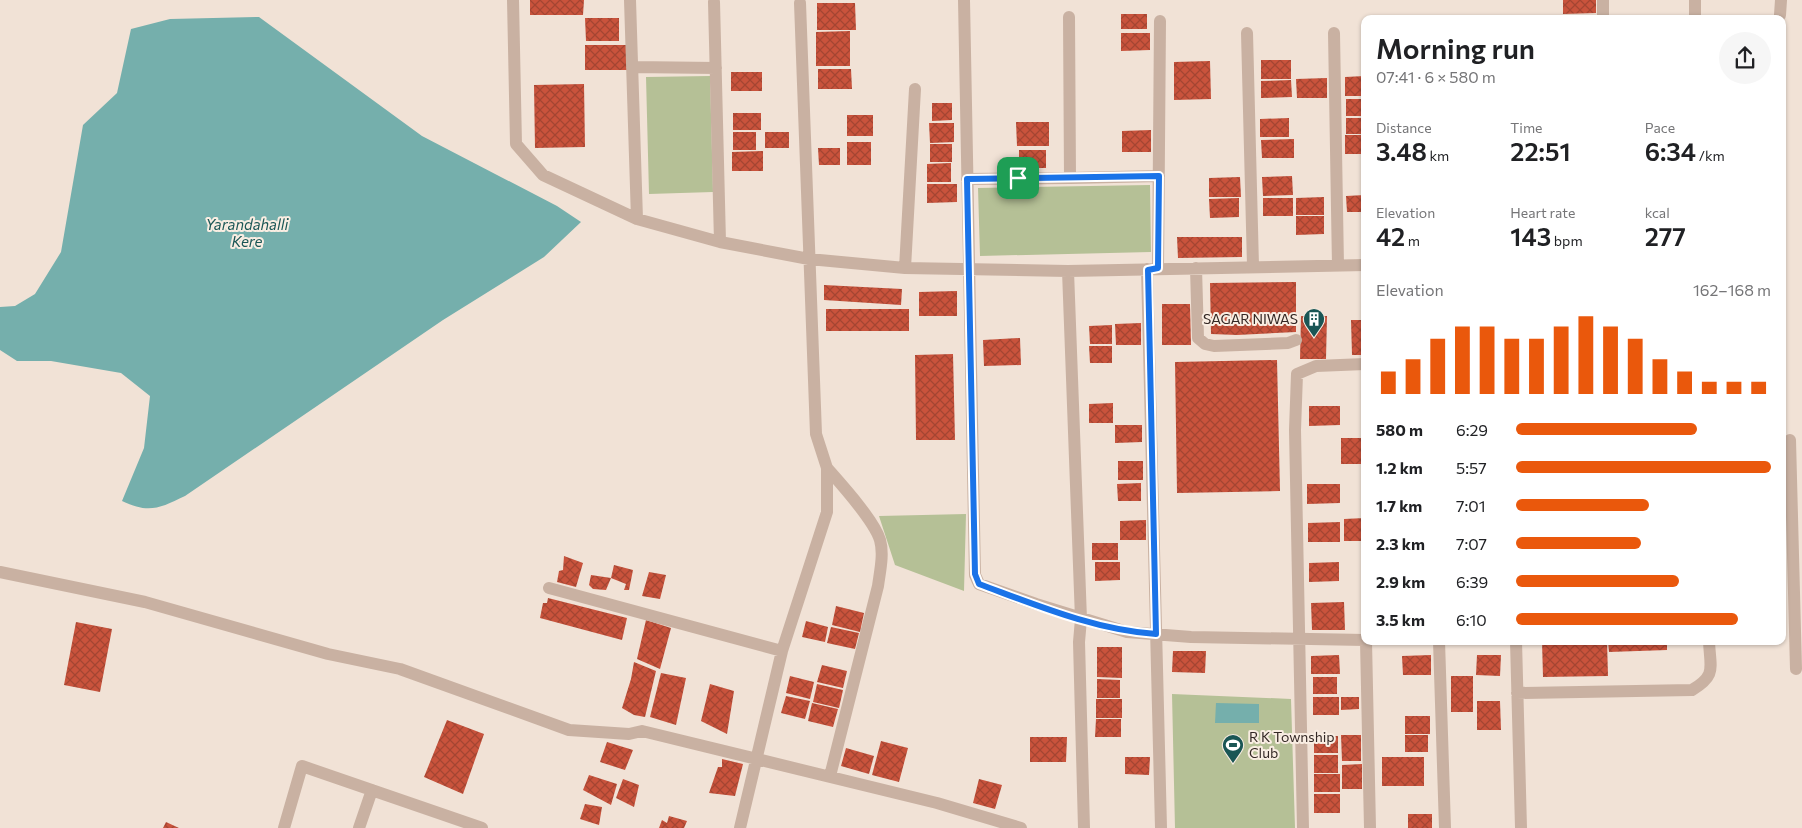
<!DOCTYPE html>
<meta charset="utf-8">
<style>
:root{--surface:#fff;--page:#f6f6f6;--text:#202124;--muted:#757577;--accent:#ea580c}
body{margin:0;font-family:Commissioner,sans-serif;background:var(--page);color:var(--text);height:100vh;display:flex;flex-direction:column;font-size:19px;white-space:nowrap}
*{box-sizing:border-box;margin:0}
p{font-size:16px;color:var(--muted)}
.icon{flex:none;width:28px;height:28px;fill:none;stroke:currentColor;stroke-width:2;stroke-linecap:round;stroke-linejoin:round}
.map{position:relative;flex:1;overflow:hidden}
.sheet{position:absolute;left:1361px;top:15px;width:425px;height:630px;display:flex;flex-direction:column;background:var(--surface);border-radius:10px;box-shadow:0 1px 4px #0004}
.sheet>*{flex:none}
.pin{position:absolute;display:grid;place-items:center;width:42px;height:42px;color:#fff;margin:-21px;border-radius:10px;box-shadow:0 2px 8px #0006}
.round{display:grid;place-items:center;flex:none;width:52px;height:52px;border-radius:26px;background:var(--page)}
.head{display:flex;align-items:center;justify-content:space-between;height:85px;padding:0 15px}
h1{font-size:28px;font-weight:600;line-height:38px}
.figures{display:grid;grid-template-columns:repeat(3,1fr);gap:8px;height:85px;padding:5px 15px}
.figures div{display:grid;align-content:center}
.figures b{font-size:25px;font-weight:600}
.figures small{font-size:14px;font-weight:400}
.figures p{font-size:14px}
.chart{height:140px;padding:10px 15px}
.chart p{display:flex;justify-content:space-between}
.chart svg{width:100%;height:90px;margin-top:5px;stroke:var(--accent);stroke-width:6}
ul{padding:0 15px;list-style:none;font-size:16px}
li{display:grid;grid-template-columns:80px 60px 1fr;align-items:center;height:38px}
li i{height:12px;border-radius:6px;background:var(--accent)}
.map>svg:first-child{display:block}
.green{fill:#b5c096}
.water{fill:#75afac}
.building{fill:url(#building-cross-hatch)}
.lines{fill:none;stroke-linecap:round;stroke-linejoin:round}
.minor{stroke:#c9b1a2;stroke-width:12}
.route-casing{stroke:#fff;stroke-width:10}
.route{stroke:#1a73e8;stroke-width:6}
.labels{text-anchor:middle;stroke-width:4;stroke-linejoin:round;paint-order:stroke}
.poi-label{font-size:14px;fill:#342825;stroke:#f9ede2;text-anchor:end}
.water-label{font-size:15px;font-style:italic;fill:#1a5655;stroke:#f9ede2}
</style>
<div class="map">
<svg width="1802" height="828" viewBox="0 0 1802 828">
<defs>
<pattern id="building-cross-hatch" width="8" height="8" patternUnits="userSpaceOnUse" patternTransform="scale(1.25)"><rect width="8" height="8" fill="#c9533c"/><path d="M0 0l8 8M0 8l8-8" fill="none" stroke="#a44532"/></pattern>
</defs>
<rect width="100%" height="100%" fill="#f1e2d6"/>
<path class="green" d="M710 76 713 192 649 194 646 77Z
M1150 185 1151 252 980 256 978 188Z
M966 514 964 591 895 565 879 516Z
M1172 694 1291 699 1295 828H1175Z"/>
<path class="water" d="M259 17 422 136 557 206 581 222 544 257 443 320 185 496C160 508 149 514 122 501L144 448 150 396 121 373 51 361H17L0 350V307L15 306 35 294 61 252 83 125 117 93 131 29 170 19Z
M1216 703 1259 704V723H1215Z"/>
<path class="building" d="M530 0H584L583 15H530Z
M1563 0H1596V13L1563 14Z
M817 3H855L856 30H817Z
M1121 14H1147V29H1121Z
M585 18H619V41H586Z
M850 31V66H816V32Z
M1121 33H1150V50L1121 51Z
M585 45H626L627 70H585Z
M1261 60H1291V79H1261Z
M1210 61 1211 99 1174 100V62Z
M818 69H851L852 89H818Z
M731 72H762V91H731Z
M1365 76V96H1345V77Z
M1327 78V98H1297L1296 79Z
M1291 80 1292 97 1261 98V81Z
M584 84 585 147 535 148 534 85Z
M1346 99H1365V116H1346Z
M932 103H952V120L932 121Z
M733 113H761V130H733Z
M847 115H873V136H847Z
M1289 118V137H1260V119Z
M1346 118H1365V134H1346Z
M1016 122H1049V146H1017Z
M929 123H954V142L930 143Z
M1151 130V152H1122V131Z
M733 132H756V150H733Z
M765 132H789V148H765Z
M1345 135H1365V154H1345Z
M1294 139V158H1262L1261 140Z
M847 142H871V165H847Z
M930 144H952V162H930Z
M818 148H840V165H819Z
M1019 150H1046V168H1019Z
M763 151V171H732V152Z
M951 163V182H927V164Z
M1292 176 1293 195 1263 196 1262 177Z
M1240 177 1241 197H1209V178Z
M927 184H957V202L927 203Z
M1365 195V212H1347L1346 196Z
M1324 197V215H1296V198Z
M1239 198V217L1210 218 1209 199Z
M1263 198H1293V216H1263Z
M1296 216H1324V234L1296 235Z
M1177 237H1242V257L1178 258Z
M1296 282V332L1237 335 1211 334 1210 283Z
M824 285 902 289 901 305 824 300Z
M957 291V316H919V292Z
M1162 304H1190L1191 345H1162Z
M826 309H909V331H826Z
M1301 316H1327L1326 359H1300Z
M1351 320H1365V355H1352Z
M1141 323V345H1116L1115 324Z
M1112 325V344H1090L1089 326Z
M1020 338 1021 365 984 366 983 340Z
M1089 346H1112V363H1090Z
M953 354 955 440H916L915 355Z
M1277 360 1280 491 1177 493 1175 362Z
M1113 403V423H1089V404Z
M1309 406H1340V425L1309 426Z
M1115 425H1142V442L1115 443Z
M1341 438H1365V464H1341Z
M1118 461H1143V480H1118Z
M1141 483V501H1118L1117 484Z
M1307 484H1340V503L1307 504Z
M1365 518V541H1344V519Z
M1146 520V540H1120V521Z
M1340 522V542H1308V523Z
M1092 543H1118V560H1092Z
M564 556 583 563 576 587 557 582 559 571 563 570Z
M1095 562H1120V580L1095 581Z
M1339 562V581L1309 582V563Z
M614 565 633 570 629 590H624L626 584 611 578Z
M649 572 666 575 660 599 642 596Z
M591 575 611 578 606 590 593 589 589 585Z
M548 598 627 618 622 640 540 618 543 603H547Z
M1344 602 1345 630H1312L1311 603Z
M836 606 864 613 860 632 832 625Z
M646 620 671 628 660 669 637 659Z
M806 621 828 627 825 642 802 637Z
M76 622 112 629 100 692 64 685Z
M831 627 859 633 855 649 827 643Z
M1542 641H1607L1608 676 1543 677Z
M1608 641H1667V650L1609 652Z
M1097 647H1122V678L1097 677Z
M1173 651H1206L1205 673 1172 672Z
M1339 655 1340 674H1311V656Z
M1431 655V675H1403L1402 656Z
M1477 655H1501L1500 676 1476 675Z
M634 662 656 671 645 717 634 715 622 708 631 679Z
M822 665 847 671 843 688 817 682Z
M661 673 686 678 676 725 650 717Z
M790 676 814 682 810 699 786 693Z
M1451 676H1473V712H1451Z
M1313 677H1337V694H1313Z
M1097 679 1120 680V698H1097Z
M710 684 734 691 727 734 701 721Z
M817 684 843 690 839 708 813 702Z
M786 696 810 701 805 719 781 713Z
M1313 697H1339V715H1313Z
M1341 697H1359V709L1341 710Z
M1096 699H1122V718H1096Z
M1477 701H1500L1501 730H1477Z
M812 703 838 709 833 727 808 721Z
M1405 716H1430V734H1405Z
M1096 719H1121V737H1095Z
M447 720 484 734 463 794 424 777Z
M1341 735H1361V761H1342Z
M1405 735H1428V752H1405Z
M1314 736H1338V753H1314Z
M1030 737H1067L1066 762H1030Z
M881 741 908 748 899 782 872 775Z
M607 742 633 750 625 770 600 762Z
M846 748 874 756 869 774 841 766Z
M1314 755H1338V773H1314Z
M1125 757H1150L1149 775 1125 774Z
M1382 757H1424V786H1382Z
M722 759 743 764 735 796 709 793 718 767H722Z
M1362 764V789H1342V765Z
M1314 774H1340V792H1314Z
M589 775 617 784 611 805 583 790Z
M623 779 639 785 634 807 616 798Z
M979 779 1002 785 995 809 973 803Z
M1314 794H1340V813H1314Z
M585 804 602 807 599 825 580 819Z
M1408 814H1432V828H1408Z
M669 816 687 821 684 828H659L662 820 667 823Z
M166 822 179 828H163Z"/>
<g class="lines">
<path class="minor" d="M513 0 516 144 543 175 637 219 720 242 809 259 905 268 1068 271 1365 265
M630 0 637 219
M964 0 975 575 979 584 1036 604 1127 632 1191 637 1365 640
M1603 0V19
M1695 0V19
M714 2 720 242
M1780 15 1781 0
M1069 17 1070 178 1159 176
M1247 33 1253 266
M1334 33 1338 266
M632 67 716 68
M967 179 1070 178
M905 268 915 89
M1158 268 1160 21
M1196 268 1198 338 1205 344 1214 346 1288 343 1296 340
M1147 269 1161 828
M1068 271 1081 619 1079 642 1084 828
M1790 440 1796 669
M827 468C841 484 874 520 880 540 884 554 880 571 878 586L830 776
M0 572 145 602 328 654 400 669 569 730 629 734 642 731 937 803 1021 828
M549 588 782 651
M1366 641 1370 828
M1439 641 1445 828
M1516 641 1521 828
M1517 693 1692 690C1717 675 1710 668 1709 641
M284 828 302 766 482 828
M359 828 372 790
M740 828 782 651 827 512V468L816 434 800 3
M1303 828 1295 430 1297 374 1316 366 1365 364"/>
</g>
<g class="lines">
<g class="route-casing">
<path id="route" d="M1159 176 1158 268 1148 270 1156 634C1095 630 1036 605 979 584L975 574 967 179Z"/>
</g>
<use href="#route" class="route"/>
</g>
<defs>
<g id="building-pin" transform="scale(1.125)"><path d="M0 17L-7.5 6A9.5 9.5 0 1 1 7.5 6Z" fill="#1a5655" stroke="#f9ede2"/><path d="M-4-6H4V6H1V3H-1V6H-4ZM-2.5-4.3h1.7v1.8h-1.7ZM.8-4.3h1.7v1.8H.8ZM-2.5-1h1.7V.8h-1.7ZM.8-1h1.7V.8H.8Z" fill="#fff"/></g>
<g id="stadium-pin" transform="scale(1.125)"><path d="M0 17L-7.5 6A9.5 9.5 0 1 1 7.5 6Z" fill="#1a5655" stroke="#f9ede2"/><path d="M0-5a6.5 5 0 1 0 0 10a6.5 5 0 1 0 0-10ZM-3.5-1.8h7v3.6h-7Z" fill="#fff"/></g>
</defs>
<g fill-rule="evenodd">
<use href="#building-pin" x="1314" y="319"/>
<use href="#stadium-pin" x="1233" y="745"/>
</g>
<g class="labels">
<g class="poi-label">
<text x="1298" y="324">SAGAR NIWAS</text>
<text x="1249" y="742" text-anchor="start">R K Township<tspan x="1249" dy="16">Club</tspan></text>
</g>
<g class="water-label">
<text x="247" y="230">Yarandahalli<tspan x="247" dy="17">Kere</tspan></text>
</g>
</g>
</svg>
<div class="pin" style="left:1018px;top:178px;background:#1e9e55"><svg class="icon" aria-label="arrive" viewBox="0 0 24 24"><path d="M6 21V4h12l-3 4 3 4H6"/></svg></div>
<section class="sheet">
<div class="head"><div><h1>Morning run</h1><p>07:41 · 6 × 580 m</p></div><a class="round"><svg class="icon" aria-label="share" viewBox="0 0 24 24"><path d="M12 15V3M7 8l5-5 5 5M5 13v7h14v-7"/></svg></a></div>
<div class="figures">
<div><p>Distance</p><b>3.48<small> km</small></b></div>
<div><p>Time</p><b>22:51</b></div>
<div><p>Pace</p><b>6:34<small> /km</small></b></div>
</div>
<div class="figures">
<div><p>Elevation</p><b>42<small> m</small></b></div>
<div><p>Heart rate</p><b>143<small> bpm</small></b></div>
<div><p>kcal</p><b>277</b></div>
</div>
<div class="chart"><p><span>Elevation</span>162–168 m</p>
<svg viewBox="0 0 160 44" preserveAspectRatio="none"><path d="M5 44V33M15 44V27M25 44V17M35 44V11M45 44V11M55 44V17M65 44V17M75 44V11M85 44V6M95 44V11M105 44V17M115 44V27M125 44V33M135 44V38M145 44V38M155 44V38"/></svg>
</div>
<ul>
<li><b>580 m</b>6:29<i style="width:71%"></i></li>
<li><b>1.2 km</b>5:57<i style="width:100%"></i></li>
<li><b>1.7 km</b>7:01<i style="width:52%"></i></li>
<li><b>2.3 km</b>7:07<i style="width:49%"></i></li>
<li><b>2.9 km</b>6:39<i style="width:64%"></i></li>
<li><b>3.5 km</b>6:10<i style="width:87%"></i></li>
</ul>
</section>
</div>
